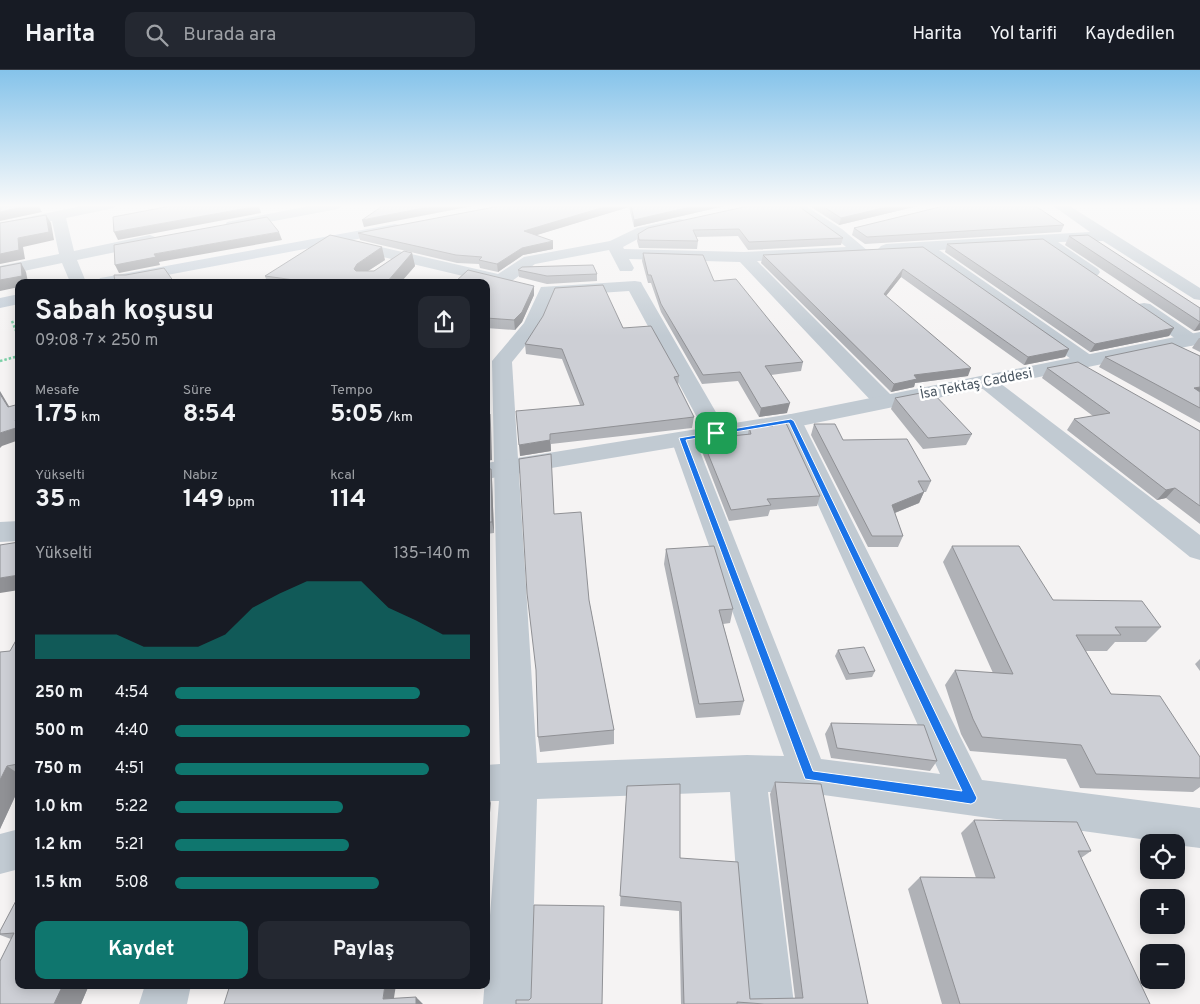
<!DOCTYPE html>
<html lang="tr">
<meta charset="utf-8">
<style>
:root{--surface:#171b24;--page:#242831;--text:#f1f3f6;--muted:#9ea1a6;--line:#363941;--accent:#0f766e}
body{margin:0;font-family:Overpass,sans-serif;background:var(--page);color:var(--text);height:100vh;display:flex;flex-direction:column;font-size:19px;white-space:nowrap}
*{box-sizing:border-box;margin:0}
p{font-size:16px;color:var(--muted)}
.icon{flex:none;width:28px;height:28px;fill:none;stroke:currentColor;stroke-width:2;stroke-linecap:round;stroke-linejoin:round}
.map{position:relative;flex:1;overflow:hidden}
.side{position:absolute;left:15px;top:209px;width:475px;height:710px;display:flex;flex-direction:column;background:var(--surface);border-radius:10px;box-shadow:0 2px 12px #0003}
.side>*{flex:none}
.controls{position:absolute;left:1140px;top:764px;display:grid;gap:10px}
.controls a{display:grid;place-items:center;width:45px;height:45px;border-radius:10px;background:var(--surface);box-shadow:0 2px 12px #0003;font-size:25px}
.pin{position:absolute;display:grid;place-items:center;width:42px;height:42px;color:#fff;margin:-21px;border-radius:10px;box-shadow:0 2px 8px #0006}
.round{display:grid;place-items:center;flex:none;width:52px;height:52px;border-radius:10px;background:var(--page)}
.headline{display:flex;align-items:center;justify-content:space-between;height:85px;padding:0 20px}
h1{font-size:28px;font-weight:700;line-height:38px}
.figures{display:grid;grid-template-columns:repeat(3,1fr);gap:8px;height:85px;padding:5px 20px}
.figures div{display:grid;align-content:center}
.figures b{font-size:25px;font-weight:700}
.figures small{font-size:14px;font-weight:400}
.figures p{font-size:14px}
.chart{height:140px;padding:10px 20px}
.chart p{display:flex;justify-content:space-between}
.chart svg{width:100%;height:90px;margin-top:5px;fill:var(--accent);opacity:.7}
.button{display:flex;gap:10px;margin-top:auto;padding:10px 20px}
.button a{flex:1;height:58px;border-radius:10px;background:var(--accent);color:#fff;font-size:20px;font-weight:700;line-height:58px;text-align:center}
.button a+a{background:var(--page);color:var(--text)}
ul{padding:0 20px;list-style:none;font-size:16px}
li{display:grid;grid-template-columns:80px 60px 1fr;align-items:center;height:38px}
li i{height:12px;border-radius:6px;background:var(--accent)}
header{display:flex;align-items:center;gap:30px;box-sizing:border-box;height:70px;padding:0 25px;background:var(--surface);border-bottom:1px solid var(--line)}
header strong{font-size:24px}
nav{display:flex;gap:28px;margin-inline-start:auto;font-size:18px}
.search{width:350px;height:45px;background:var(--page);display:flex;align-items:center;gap:12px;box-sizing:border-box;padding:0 18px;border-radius:10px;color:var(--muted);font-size:19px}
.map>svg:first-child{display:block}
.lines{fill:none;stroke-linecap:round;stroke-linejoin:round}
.path{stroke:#7ad0a6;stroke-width:2.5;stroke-dasharray:2.5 2;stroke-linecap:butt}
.minor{fill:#c1cad2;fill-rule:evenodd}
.tertiary{fill:#c1cad2;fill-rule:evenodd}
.secondary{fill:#c1cbd6;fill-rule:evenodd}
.wall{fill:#b0b2b7}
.shaded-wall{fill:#909195}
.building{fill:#cdcfd5;stroke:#909195}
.route{fill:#1a73e8;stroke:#fff;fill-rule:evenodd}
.labels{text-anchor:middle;stroke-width:5;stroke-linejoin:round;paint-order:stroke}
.street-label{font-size:14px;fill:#4a5661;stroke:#fff}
</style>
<header>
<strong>Harita</strong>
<div class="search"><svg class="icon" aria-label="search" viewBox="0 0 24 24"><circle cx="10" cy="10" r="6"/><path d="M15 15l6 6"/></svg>Burada ara</div>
<nav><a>Harita</a><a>Yol tarifi</a><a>Kaydedilen</a></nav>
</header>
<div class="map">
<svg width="1200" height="934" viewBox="0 0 1200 934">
<rect width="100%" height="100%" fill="#f5f3f3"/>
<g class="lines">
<path class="path" d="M12 251 19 268
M0 291 19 286"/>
<path class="minor" d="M86 135H115L114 138 66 148 74 181 150 165 155 167 158 170 155 173 150 175 77 190 86 212H70L62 193 0 206V196L59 184 52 151 0 161V153Z
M314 135H344L338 139 232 159 227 158 225 155 227 152 232 151Z
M788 135H804L842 159 868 181 865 184 860 186 757 191 892 326 895 331 892 336 884 338 876 336 740 192 629 189 634 198 632 201H620L609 180 535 194 508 214 501 215 341 177 338 174 341 171 346 169 498 204 524 187 610 171 637 158 680 149 685 150 687 153 685 156 647 164 623 177 624 179 744 182 846 177 832 165Z
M1052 135H1068L1200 218V230L1194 229 1103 171 1058 172 1098 199 1100 202 1098 205H1086L1040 174 939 180 1092 286 1095 290 1092 294 1085 296 1078 294 920 181 886 184 881 182 878 179 881 176 886 174 1090 162Z
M635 211 641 212 643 216 728 363 724 368 716 370 708 368 629 221 554 226 542 255 512 292 537 693 747 685 784 686 671 369 675 364 683 362 691 364 695 369 821 689 940 704 780 351 783 346 791 344 799 346 802 351 982 710 1200 738V778L1176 775V772H1162L809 723 768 722 794 934H746L730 722 537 729 531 934H483L499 731H486V695L500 694 492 291 524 253 541 217Z
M1144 233 1150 234 1197 266 1200 270 1197 274 1190 276 1183 274 1138 242 1135 238 1138 234Z
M985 305 992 307 1200 465V490L1190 487 978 315 975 311 978 307Z
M19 759V799L0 804V764Z
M145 915H191L187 934H139Z"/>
<path class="tertiary" d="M1200 262V274L791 358 486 409V393L791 344Z
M19 451V471L0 472V452Z"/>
<path class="secondary" d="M395 154 400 155 402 158 400 161 130 212H98L100 208 106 207Z
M19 224V234L0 238V228Z"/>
</g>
<path class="wall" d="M505 135H729L634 157 629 137 536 165 553 179 523 185 498 202 480 198 479 194 457 193 360 170 358 163Z
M753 135 843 168 841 175 748 180 738 166 696 167 698 171 697 179 639 178 637 171 638 164Z
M808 135H922L839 155Z
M1064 155 1061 162 865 174 852 165 854 158Z
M1069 166 1200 238V260L1194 261 1065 175Z
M947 174 1174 258 1169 266 1090 282 945 182Z
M923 177 1069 279 1065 287 1024 295 901 207 886 226 968 306 915 313 914 317 891 322 761 193 763 185Z
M412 183 415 196 401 212H267L265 206 385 190 368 201H374Z
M643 183 714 211 803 292 801 301 771 305 787 343 759 347 738 311 702 314 661 242 651 213H648L642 191Z
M518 200 597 204V211L547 214 519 207Z
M486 212 534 216V225L522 252 515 260 486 258Z
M623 258 679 306 678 316 694 347 692 358 551 374V381L520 386 580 335 562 289 526 284 525 274Z
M1199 268H1200V282L1192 278Z
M1200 286V353L1099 297 1105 287Z
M1047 298 1200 361V454L1166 428 1157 430 1067 360 1074 349 1093 346 1042 308Z
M895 328 972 364 966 375 923 379 891 339Z
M771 353 820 426 817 436 770 440 768 446 729 451 701 379 702 369 748 364 749 357 771 356Z
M814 354 843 370 931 411 926 422H924L919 433 895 443 903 466 898 477H868L811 365Z
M486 399H491L492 410 494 463 486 464Z
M554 444 589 530 614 660V674L540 682 538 667Z
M952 476 1053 530 1161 557 1146 572H1115L1107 581H1086L1111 624 1200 687V717L1193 722 1080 718 1066 689 970 681 961 664 945 615 955 600 993 603 943 492Z
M666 479 733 539 730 553 723 554 744 631 740 645 696 648 664 494Z
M19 565V718L0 759V582L10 581Z
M838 580 875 601 872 607 846 610 835 586Z
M1200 589V601L1195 594Z
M831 653 937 691 930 701 831 688 825 664Z
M775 712 868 934H681L679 841 620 836 627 716 680 788 750 929 795 928 770 724Z
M974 750 1091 781 1081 788 1150 934H942L908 819 920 807 976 808 961 763Z
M19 825V915H89L81 934H0V891L11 869 0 865V861Z"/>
<path class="shaded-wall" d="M31 135H38L42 142 0 151V142Z
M439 135H478L364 157 362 150Z
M611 135H629V137L524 169V161Z
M699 135H729L634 157V150Z
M895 135H922L839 155 841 148Z
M259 136 261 143 118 170 114 162Z
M46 145 51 153 54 170 23 177 25 189 0 194V184Z
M279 162 282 170 159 192 160 195 119 203 115 195 154 184Z
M553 171V179L523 185 498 202 497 194 522 178Z
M382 177 385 190 360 206 354 199 357 194Z
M412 183 415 196 401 212H387Z
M21 193 26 202 28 212H19V217L0 221V210Z
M903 199 901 207 881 232 884 224Z
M534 216V225L522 252 515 260 514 250Z
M1200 252V260L1194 261Z
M1174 258 1169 266 1090 282 1095 274Z
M1069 279 1065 287 1024 295 1028 287Z
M971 298 968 306 915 313 914 317 891 322 894 314 914 305Z
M1200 317V326L1194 318Z
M0 321 16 348 8 337 0 324Z
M790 333 787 343 759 347 761 338Z
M490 344 491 355 492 390 486 391V380Z
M19 357V370L2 376 0 378V363Z
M550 370 551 381 520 386 519 375Z
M491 399 492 410 494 463 492 452Z
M1175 418 1166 428 1157 430 1166 420Z
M924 422 919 433 887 446 892 435Z
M19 505V520L0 523V508Z
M7 696 19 704V718L0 759V710Z
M488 723 491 733 486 782V744Z
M63 915H89L81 934H54Z
M385 915H396L393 934 383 929Z
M416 927 423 934H416Z"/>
<path class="building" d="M0 135H31L0 142Z
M176 135H258L259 136 114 162 113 147Z
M384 135H439L362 150Z
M505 135H611L524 161 553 171 522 178 497 194 479 190 482 187 456 185 358 163Z
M631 135H699L634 150Z
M753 135H797L843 168 749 172 739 159 693 160 698 171 639 170 638 164 648 158Z
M821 135H895L841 148Z
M948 135H1034L1064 155 867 167 854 158Z
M46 145 49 162 18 168 19 180 0 184V153Z
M267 147 279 162 154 184 156 187 115 195 114 175Z
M330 165 382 177 357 194 354 199 356 201H374L404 181 412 183 387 212H309L265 206Z
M1088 165 1200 238V252L1069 166Z
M1043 169 1174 258 1095 274 947 174Z
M923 177 1069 279 1028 287 903 199 884 224 971 298 914 305 917 309 894 314 763 185Z
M643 183 703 185 714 211 736 209 803 292 765 296 790 333 761 338 740 302 703 305 661 234 651 205H648Z
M21 193 22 206 0 210V197Z
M593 195 597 204 547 206 518 200 522 197Z
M164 198 174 212H115L114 205H126Z
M468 200 534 216 522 242 514 250 486 248V212H455Z
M603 215 623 258 651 256 679 306 674 307 694 347 550 364V370L519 375 516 341 584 335 562 279 525 274 543 246 555 218Z
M1172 273 1200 286V317L1194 318 1200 322V338L1105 287Z
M1078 292 1200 361V436L1175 418 1166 420 1074 349 1110 343 1047 298Z
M931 321 972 364 928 368 895 328Z
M0 324 8 337 19 334V350H15L19 357 0 363Z
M486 344H490V379L486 380Z
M785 351 820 426 767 429 771 435 731 440 702 369 751 364 749 357 773 356 771 353Z
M814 354H835L843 370 907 369 931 411H918L924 422 892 435 903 466H872Z
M551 384 554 444 581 442 589 530 614 660 538 667 536 600 527 523 519 389Z
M486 399H491L492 452H486Z
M19 472V505L0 508V475Z
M714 476 733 539 719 540 744 631 699 634 666 479Z
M952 476H1019L1053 530 1142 531 1161 557H1115L1121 565H1076L1111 624 1160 626 1200 687V708L1096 704 1081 675 982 667 973 649 955 600 1013 604Z
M19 565V693L18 694 7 696 0 710V582L10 581Z
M864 577 875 601 849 604 838 580Z
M831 653 924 655 937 691 837 678Z
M775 712 821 714 868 934H764L737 932V934H684L681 832 620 826 627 716 680 714V788L738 792 750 929 803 928Z
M486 723H488L486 744Z
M974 750 1077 752 1091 781H1078L1150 934H960L920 807 995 808Z
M19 825V915H63L54 934H0V891L14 863 0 864V861Z
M534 835 604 836 602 934H516V930H529L531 928Z
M230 915H385L383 929 416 927V934H224Z"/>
<linearGradient id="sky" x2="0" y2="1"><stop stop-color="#85c3ea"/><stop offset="0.51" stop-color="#fafafa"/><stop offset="1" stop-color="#fafafa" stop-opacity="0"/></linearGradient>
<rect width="1200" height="266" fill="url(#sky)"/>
<path class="route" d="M791 349 794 351 975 724 977 728 975 732 971 734 805 709 679 368ZM789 353 962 721 813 701 686 370Z"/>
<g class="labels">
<g class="street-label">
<text transform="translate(976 313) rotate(-11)" y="5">İsa Tektaş Caddesi</text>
</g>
</g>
</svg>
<div class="controls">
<a><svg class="icon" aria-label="locate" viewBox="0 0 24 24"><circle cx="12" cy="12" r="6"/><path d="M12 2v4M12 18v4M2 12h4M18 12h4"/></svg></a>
<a>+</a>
<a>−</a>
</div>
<div class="pin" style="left:716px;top:363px;background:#1e9e55"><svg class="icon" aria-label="arrive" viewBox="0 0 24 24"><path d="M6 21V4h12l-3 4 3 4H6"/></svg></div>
<section class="side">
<div class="headline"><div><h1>Sabah koşusu</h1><p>09:08 · 7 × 250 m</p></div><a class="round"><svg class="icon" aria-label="share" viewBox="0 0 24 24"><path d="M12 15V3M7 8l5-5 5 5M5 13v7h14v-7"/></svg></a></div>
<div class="figures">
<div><p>Mesafe</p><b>1.75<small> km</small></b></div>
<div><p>Süre</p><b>8:54</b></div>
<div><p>Tempo</p><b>5:05<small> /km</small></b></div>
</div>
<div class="figures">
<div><p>Yükselti</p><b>35<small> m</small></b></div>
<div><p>Nabız</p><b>149<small> bpm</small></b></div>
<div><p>kcal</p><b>114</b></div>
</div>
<div class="chart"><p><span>Yükselti</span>135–140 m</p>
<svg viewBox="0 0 160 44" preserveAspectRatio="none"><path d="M0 44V32L10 32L20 32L30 32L40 38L50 38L60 38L70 32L80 19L90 12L100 6L110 6L120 6L130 19L140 25L150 32L160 32V44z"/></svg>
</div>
<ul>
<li><b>250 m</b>4:54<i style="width:83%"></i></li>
<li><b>500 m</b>4:40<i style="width:100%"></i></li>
<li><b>750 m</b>4:51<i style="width:86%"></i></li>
<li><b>1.0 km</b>5:22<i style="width:57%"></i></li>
<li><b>1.2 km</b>5:21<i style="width:59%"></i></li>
<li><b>1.5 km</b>5:08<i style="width:69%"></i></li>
</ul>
<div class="button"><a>Kaydet</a><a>Paylaş</a></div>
</section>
</div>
